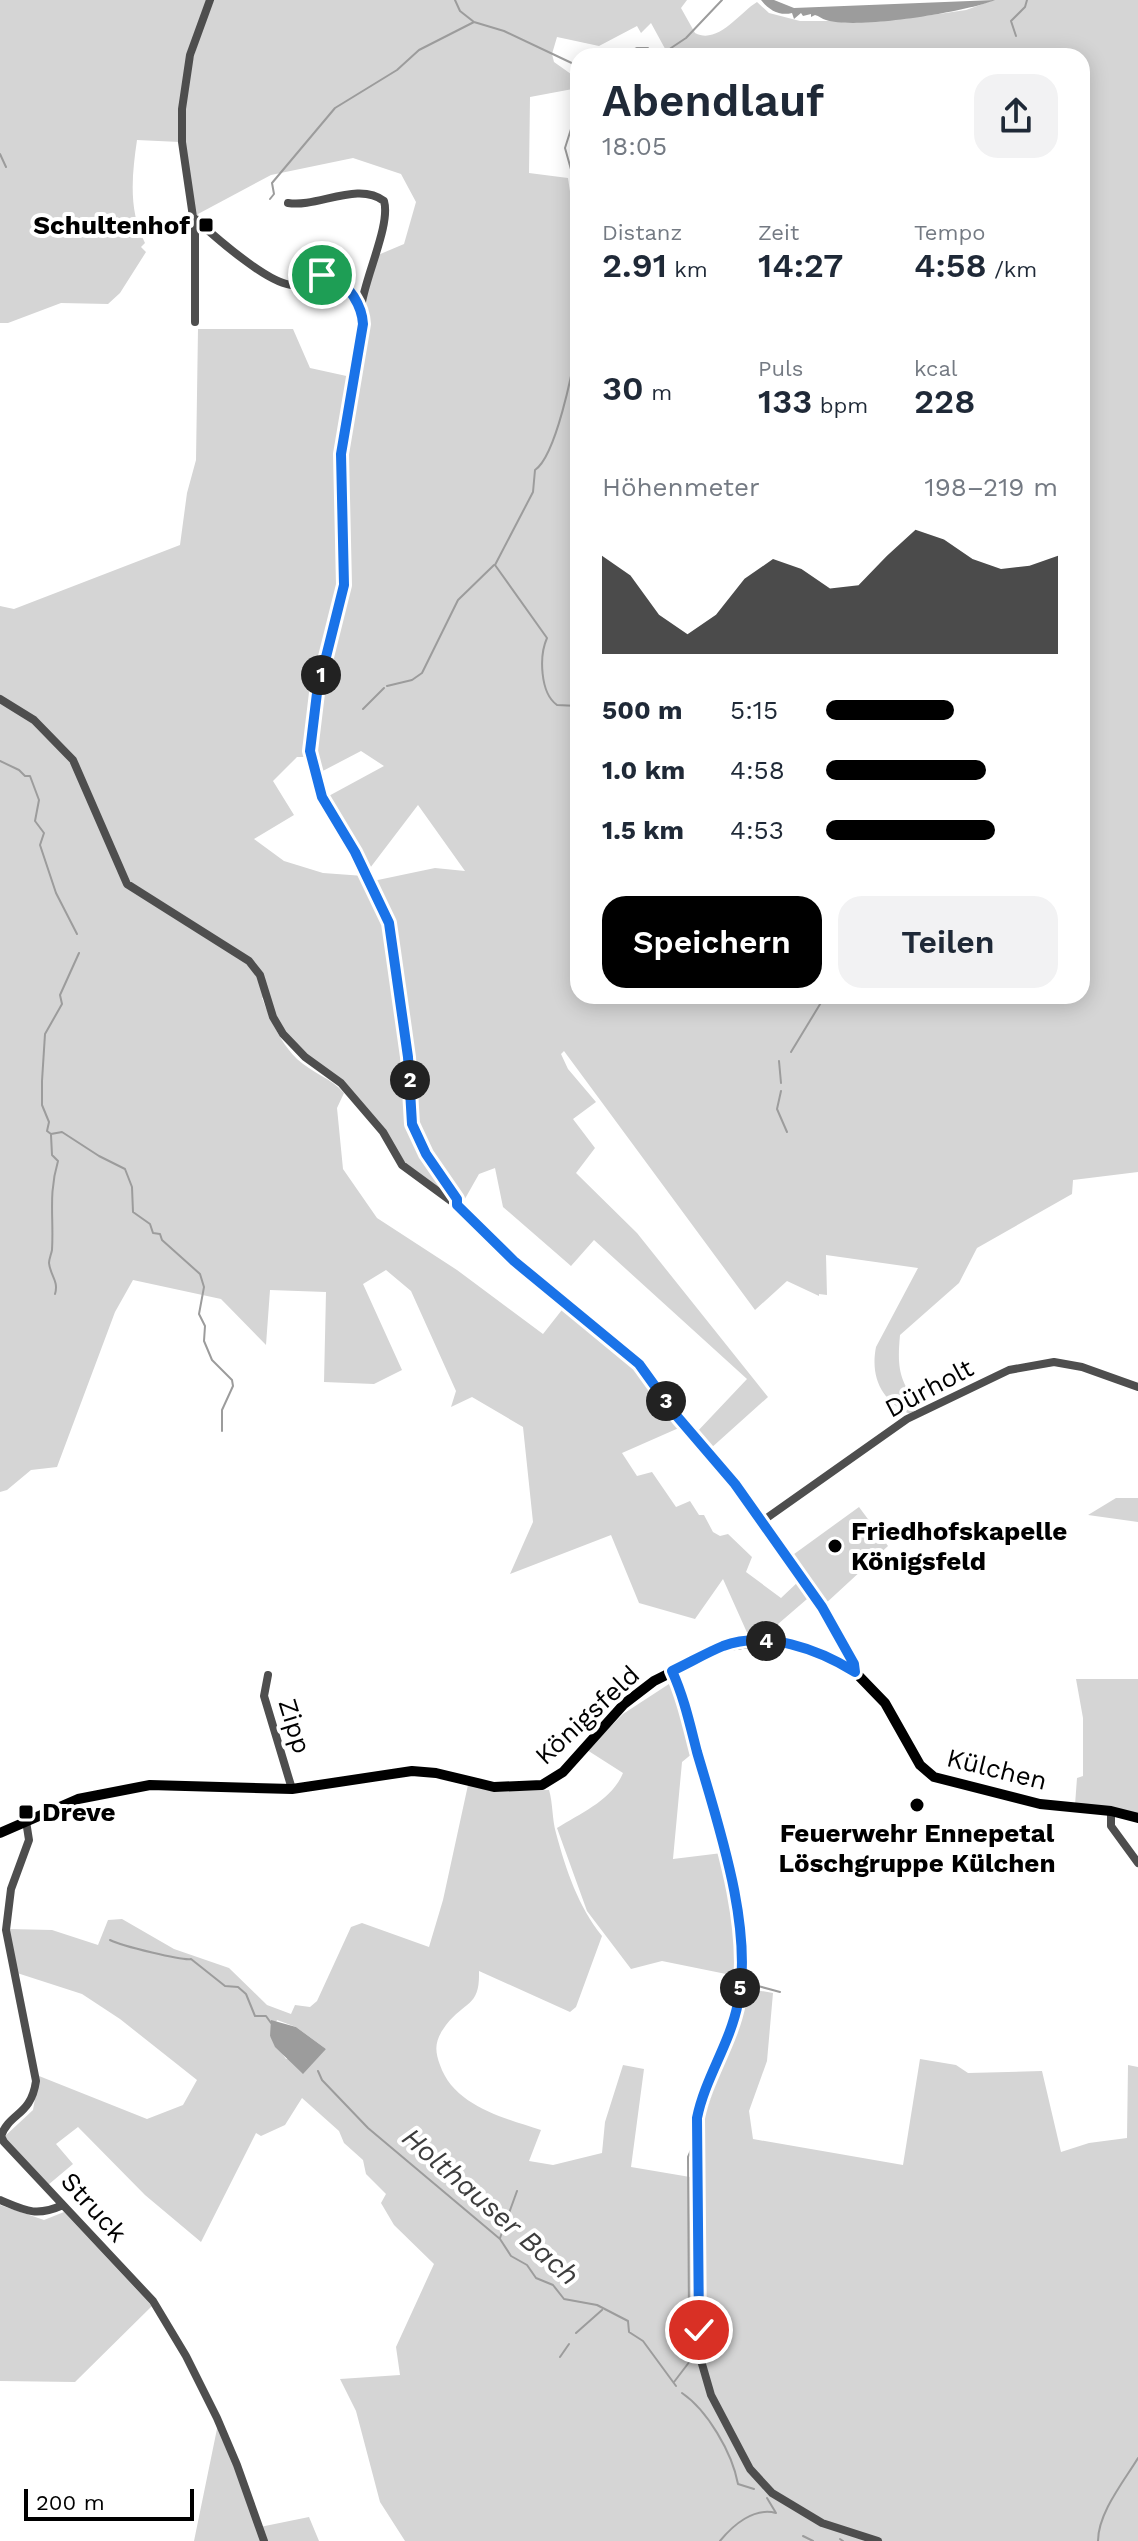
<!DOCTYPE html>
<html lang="de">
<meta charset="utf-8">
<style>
:root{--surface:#fff;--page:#f2f2f3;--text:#1f2937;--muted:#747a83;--accent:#000}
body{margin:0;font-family:"Work Sans",sans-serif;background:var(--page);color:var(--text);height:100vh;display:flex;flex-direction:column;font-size:30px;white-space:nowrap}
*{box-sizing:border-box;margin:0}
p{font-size:26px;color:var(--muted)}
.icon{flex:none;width:44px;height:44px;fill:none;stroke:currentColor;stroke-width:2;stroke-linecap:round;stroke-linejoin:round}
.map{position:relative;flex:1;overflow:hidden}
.sheet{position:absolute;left:570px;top:48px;width:520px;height:956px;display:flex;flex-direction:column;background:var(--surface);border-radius:24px;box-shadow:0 4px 20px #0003}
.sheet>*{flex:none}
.scale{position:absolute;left:24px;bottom:20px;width:170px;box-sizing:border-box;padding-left:8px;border:4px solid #000;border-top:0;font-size:22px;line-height:28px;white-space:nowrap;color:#000;-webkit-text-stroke:6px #fff;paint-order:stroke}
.pin{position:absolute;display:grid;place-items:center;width:68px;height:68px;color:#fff;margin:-34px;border:4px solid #fff;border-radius:50%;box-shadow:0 2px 8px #0007}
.km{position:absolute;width:40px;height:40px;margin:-20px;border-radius:50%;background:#222;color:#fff;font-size:22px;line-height:40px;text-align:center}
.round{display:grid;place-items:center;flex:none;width:84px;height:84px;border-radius:24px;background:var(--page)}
.overview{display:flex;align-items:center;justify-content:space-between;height:136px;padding:0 32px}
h1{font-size:44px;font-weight:600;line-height:60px}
.figures{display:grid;grid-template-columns:repeat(3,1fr);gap:12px;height:136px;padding:8px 32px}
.figures div{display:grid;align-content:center}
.figures b{font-size:34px;font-weight:600}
.figures small{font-size:22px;font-weight:400}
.figures p{font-size:22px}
.chart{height:224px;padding:16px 32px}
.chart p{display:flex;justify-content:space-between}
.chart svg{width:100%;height:144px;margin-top:8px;fill:var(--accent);opacity:.7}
.button{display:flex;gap:16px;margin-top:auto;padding:16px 32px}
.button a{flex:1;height:92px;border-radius:24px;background:var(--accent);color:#fff;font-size:32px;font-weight:600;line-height:92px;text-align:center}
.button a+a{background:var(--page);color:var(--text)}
ul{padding:0 32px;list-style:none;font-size:26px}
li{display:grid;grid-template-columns:128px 96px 1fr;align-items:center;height:60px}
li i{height:20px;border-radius:10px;background:var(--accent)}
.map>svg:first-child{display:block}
.green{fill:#d5d5d5;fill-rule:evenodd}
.water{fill:#9c9c9c}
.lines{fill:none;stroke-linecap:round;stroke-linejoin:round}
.stream{stroke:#9c9c9c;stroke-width:2}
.minor{stroke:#4e4e4e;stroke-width:8}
.major{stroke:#000;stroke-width:10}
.route-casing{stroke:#fff;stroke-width:16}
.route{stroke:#1a73e8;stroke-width:10}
.poi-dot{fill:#000;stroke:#fff;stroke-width:3}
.labels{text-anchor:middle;stroke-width:8;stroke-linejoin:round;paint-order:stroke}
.poi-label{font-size:26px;font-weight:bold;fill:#000;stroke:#fff;text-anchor:start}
.street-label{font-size:26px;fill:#000;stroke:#fff}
.water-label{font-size:28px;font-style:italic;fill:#3d3d3d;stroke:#fff}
</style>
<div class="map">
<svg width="1138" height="2541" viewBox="0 0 1138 2541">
<rect width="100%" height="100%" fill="#fff"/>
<path class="green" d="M0 0H208L194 34 180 142 137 140C132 175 128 210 145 243L141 247 146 252 120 293 108 304 61 303 8 323H0Z
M214 0H687L681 8 695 33C718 45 739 13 757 2L769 13 800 21H853L932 15 966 10 994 0H1138V1172L1073 1180 1072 1194 977 1248 959 1283 900 1335C897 1368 899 1380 919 1407L910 1414C882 1401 870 1378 876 1347L918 1268 826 1255 827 1295 819 1294V1296L787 1281 755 1310 564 1051 561 1054 568 1069 596 1102 573 1119 595 1148 576 1173 637 1233 768 1397 710 1449 695 1434 747 1379 594 1240 571 1266 503 1207 495 1168 479 1174 462 1204 404 1163 382 1127 343 1081 306 1055 287 1036 278 1022 269 994 262 998C271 1021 280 1042 297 1059 312 1073 331 1078 344 1093L337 1108 343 1169 377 1218 457 1270 543 1334 565 1306 639 1370 681 1427 622 1453 637 1476 652 1472 676 1507 690 1501 699 1515H704L713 1532 720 1536 728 1534 752 1557 746 1572 781 1598 800 1580 811 1589 790 1557 859 1507 888 1546 824 1605 814 1593 763 1637H749L723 1579 695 1619 639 1603 611 1535 510 1574 533 1522 523 1427 472 1397 451 1407 456 1391 411 1291 386 1270 363 1284 402 1370 374 1384 324 1382 326 1292 270 1290 266 1345 221 1299 133 1280 115 1312 57 1467 31 1470 7 1490 0 1492V702L46 732 82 775C63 740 35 717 0 699V606L14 609 180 545 187 493 196 460 198 329H293L310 368 351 377 340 454 342 594 320 667 308 745 309 757H297L273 781 294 815 254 839 284 861 323 873 364 876 373 881 435 868 465 871 418 805 367 872 325 798 384 766 361 751 317 774 312 748 319 695 347 587 343 454 366 325 364 291 378 255 404 244 416 202 401 174 353 158 271 175 198 214 200 219 192 208C191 185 186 162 184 139 180 91 196 44 214 0ZM651 23 669 56H1082V996H578V343L574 341V309L578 306V212H573L568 178 529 173 530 97 578 88V79L554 62 552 54 557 37 599 46 637 26 641 33Z
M1116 1498H1138V1522L1088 1515Z
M1076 1679H1138V1815L1075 1805 1077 1778 1083 1776V1718Z
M672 1682 693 1753 682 1762 673 1859 722 1853 733 1915 736 1976 662 1961 631 1969 587 1911 557 1828C581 1813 612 1800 623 1773L587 1750 623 1714Z
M468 1785 502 1791 549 1790C553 1803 552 1819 556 1833 566 1870 578 1906 602 1936L576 2007 570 2012 479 1971C480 2007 466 2000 446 2025 435 2040 434 2049 440 2065 454 2106 504 2118 541 2130L529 2161 553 2165 602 2153 605 2122 623 2065 644 2069 631 2167 690 2177 697 2294H704L700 2128C708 2079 737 2037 744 1988L773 1993 767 2061 749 2111 753 2139 903 2165 920 2059 956 2065 968 2073 1042 2071 1061 2152 1089 2143 1127 2138 1128 2065 1138 2067V2541H405L380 2502 356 2411 340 2379 400 2375 396 2347 434 2264 394 2225 381 2203 386 2194 366 2174 363 2160 344 2143 339 2131 302 2098 285 2125 261 2136 256 2133 201 2242 145 2195 78 2127 56 2144 73 2164 48 2185 4 2137 33 2110 39 2076 147 2119 183 2105 197 2080 120 2019 82 1994 14 1972 8 1929 52 1930 98 1945 108 1920 122 1919 174 1949 229 1968 267 2005 291 2014 295 2005 310 2007 317 2001 351 1927 362 1923 429 1947 443 1900ZM277 2020 296 2027 326 2049 286 2059 270 2036Z
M0 2205 44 2220 64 2212 152 2306 75 2382 0 2381Z
M218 2424 262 2541H194Z
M309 2517 319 2541H265L260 2527Z"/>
<path class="water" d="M761 0H774L794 8 995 0C966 12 856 30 826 20 822 19 819 16 815 15L811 17V14L803 16 801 13 794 19 792 13C780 16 770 11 761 0Z
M271 2020 296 2027 326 2049 303 2074 275 2047 270 2036Z"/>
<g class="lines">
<path class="stream" d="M455 0 460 11 474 22 504 31 578 66
M1016 36 1011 21 1025 7 1027 0
M1020 49 1023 56
M621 56 637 48H648L651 56
M659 56 686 38 722 0
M578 107 565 148 572 173 573 209 578 228
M0 154 6 167
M270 199 274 194 272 183 335 108 397 70 419 50 474 22
M578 249V256
M577 343C573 370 556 456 535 470L533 492 495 565 547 638C539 656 540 693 557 705L578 706
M387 686 412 680 422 673 458 600 494 565
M363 709 384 688
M0 761 19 770 25 776H30L39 800 35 821 44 833 40 845 56 893 77 934
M79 953 60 995 62 1004 45 1034 42 1081V1105L49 1122 47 1131 51 1134 62 1132 99 1156 125 1169 132 1187 133 1212 150 1224 153 1233 160 1234 162 1240 200 1274 204 1287 199 1314 205 1326 204 1341 212 1360 232 1380 233 1386 222 1410V1431
M791 1052 825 996
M779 1061 781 1083
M781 1091 777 1109 787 1132
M51 1135 52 1155 58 1161C48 1195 54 1217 52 1250 51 1255 49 1259 49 1263 50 1275 59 1281 55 1294
M110 1940C122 1946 183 1961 191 1959L225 1986 238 1987 246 1994 255 2016H266L271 2023
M318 2071 322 2080 368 2128 500 2239 511 2256 527 2265 536 2278 553 2285 564 2299 597 2305 628 2321 629 2332 643 2341 676 2386
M701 2126C712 2080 736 2039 745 1992L758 1986 780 1992
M500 2238 517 2191
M703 2319 718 2317
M576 2333 602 2310
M560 2357 569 2344
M674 2382 690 2361V2329L693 2326 689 2322 688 2157 694 2143
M682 2393C707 2410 732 2452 738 2484L754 2489
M803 2536 813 2541
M840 2539 843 2541
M720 2541C733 2525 754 2507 776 2513L767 2498
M1098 2541C1098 2513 1124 2481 1138 2458"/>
<path class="minor" d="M210 0 190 55 182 109V142L193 217C212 234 268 285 293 285 309 285 319 271 335 276L361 309 363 324 341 454 344 585 317 693 310 751 322 797 355 852 389 923 408 1057 412 1124 426 1154 457 1199V1205
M288 203C317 208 358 181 384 201 391 225 364 279 361 308
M195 322V219
M0 699 34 720 73 760 127 884 249 961 260 975 273 1017 283 1034 305 1057 341 1083 383 1132 402 1165 462 1209 514 1261 639 1364 675 1414 735 1484 808 1586 844 1646 855 1672
M761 1522 907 1419 1009 1370 1054 1362 1082 1367 1138 1387
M672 1671C684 1696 690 1726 698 1752 718 1824 754 1930 738 2003 730 2043 704 2077 697 2118L700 2357 711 2395 750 2469 772 2493 822 2523 878 2541
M268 1675 264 1696 292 1789
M1111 1811V1826L1138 1863
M4 2142 153 2301 186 2356 217 2418 237 2465 264 2541
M4 2142 1 2136C10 2112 31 2116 36 2081L6 1930 11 1889 29 1840 26 1821
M0 2200C26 2211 36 2217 63 2205"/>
<path class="major" d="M0 1833 78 1799 150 1785 292 1789 412 1771 436 1773 494 1787 542 1785 563 1772 624 1704 654 1681 722 1647 761 1641 792 1645 818 1653 855 1672 885 1703 920 1765 934 1777 1040 1804 1111 1811 1138 1818"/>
</g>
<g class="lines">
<g class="route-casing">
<path id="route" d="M322 275H333C349 286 362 305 363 324L341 454 344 585 317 693 310 751 322 797 355 852 389 923 408 1057 412 1124 426 1154 457 1199V1205L514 1261 639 1364 675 1414 735 1484 822 1607 854 1664 855 1672C818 1649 766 1630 723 1646 706 1653 689 1663 672 1671 684 1697 690 1725 697 1752 718 1824 754 1929 738 2003 730 2044 705 2078 697 2118L699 2330"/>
</g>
<use href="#route" class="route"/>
</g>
<g class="poi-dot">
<rect x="198" y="217" width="16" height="16" rx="4"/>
<circle cx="835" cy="1546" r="8"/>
<circle cx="917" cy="1805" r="8"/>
<rect x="18" y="1804" width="16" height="16" rx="4"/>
</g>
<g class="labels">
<g class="poi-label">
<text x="190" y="234" text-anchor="end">Schultenhof</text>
<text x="851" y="1540">Friedhofskapelle<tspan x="851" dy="30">Königsfeld</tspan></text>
<text x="42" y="1821">Dreve</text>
<text x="917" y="1842" text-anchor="middle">Feuerwehr Ennepetal<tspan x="917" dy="30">Löschgruppe Külchen</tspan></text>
</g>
<g class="street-label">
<text transform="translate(929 1388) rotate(-28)" y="9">Dürholt</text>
<text transform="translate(587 1715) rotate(-43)" y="9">Königsfeld</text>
<text transform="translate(295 1726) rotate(73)" y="9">Zipp</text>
<text transform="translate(997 1769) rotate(14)" y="9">Külchen</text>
<text transform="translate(94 2207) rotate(48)" y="9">Struck</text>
</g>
<g class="water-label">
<text transform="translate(491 2206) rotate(41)" y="10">Holthauser Bach</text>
</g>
</g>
</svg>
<div class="scale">200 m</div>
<div class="pin" style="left:322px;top:275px;background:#1e9e55"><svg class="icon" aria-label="arrive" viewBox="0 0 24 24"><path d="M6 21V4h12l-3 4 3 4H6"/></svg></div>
<div class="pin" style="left:699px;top:2330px;background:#d93025"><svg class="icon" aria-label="check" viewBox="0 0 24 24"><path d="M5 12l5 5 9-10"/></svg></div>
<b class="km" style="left:321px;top:675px">1</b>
<b class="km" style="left:410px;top:1080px">2</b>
<b class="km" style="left:666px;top:1401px">3</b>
<b class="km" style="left:766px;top:1641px">4</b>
<b class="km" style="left:740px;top:1988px">5</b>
<section class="sheet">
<div class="overview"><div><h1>Abendlauf</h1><p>18:05</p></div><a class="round"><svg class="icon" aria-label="share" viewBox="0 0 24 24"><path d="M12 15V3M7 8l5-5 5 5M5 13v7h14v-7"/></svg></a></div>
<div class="figures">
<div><p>Distanz</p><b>2.91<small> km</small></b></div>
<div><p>Zeit</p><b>14:27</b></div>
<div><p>Tempo</p><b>4:58<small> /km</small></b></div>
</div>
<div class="figures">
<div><b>30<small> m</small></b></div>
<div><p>Puls</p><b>133<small> bpm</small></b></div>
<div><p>kcal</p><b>228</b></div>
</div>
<div class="chart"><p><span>Höhenmeter</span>198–219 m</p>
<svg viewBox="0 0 160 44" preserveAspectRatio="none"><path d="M0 44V14L10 20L20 32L30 38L40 32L50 21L60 15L70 18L80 24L90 23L100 14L110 6L120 9L130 15L140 18L150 17L160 14V44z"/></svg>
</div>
<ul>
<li><b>500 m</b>5:15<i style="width:55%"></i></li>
<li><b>1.0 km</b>4:58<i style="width:69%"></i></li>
<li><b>1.5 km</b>4:53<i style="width:73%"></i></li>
</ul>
<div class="button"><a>Speichern</a><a>Teilen</a></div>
</section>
</div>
